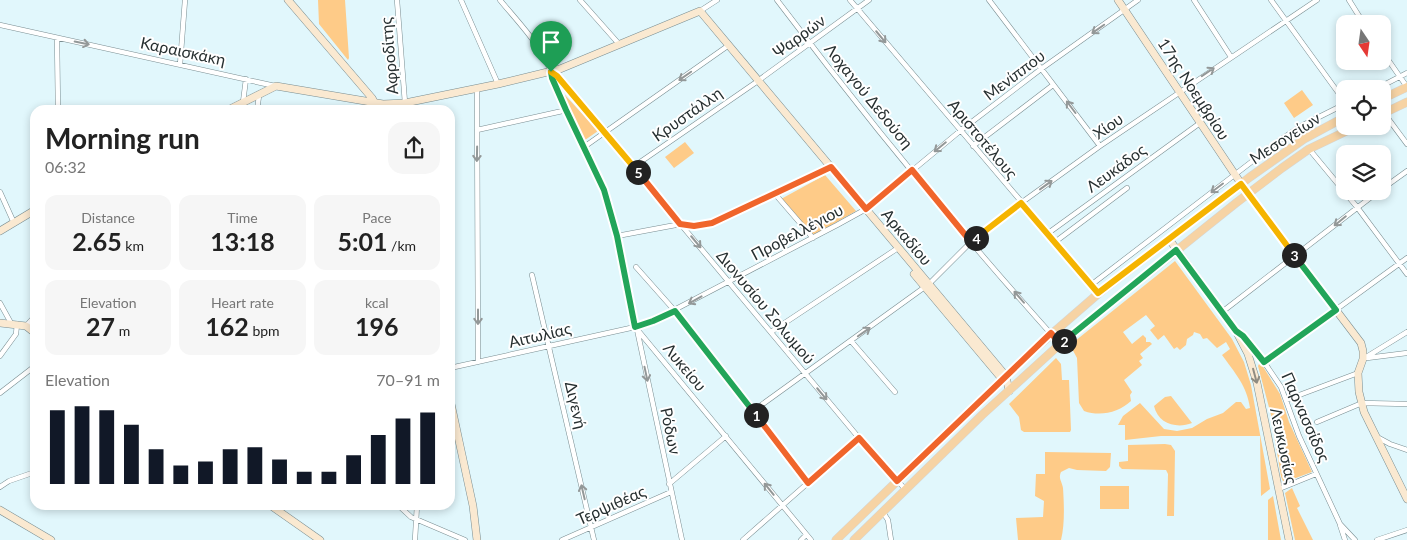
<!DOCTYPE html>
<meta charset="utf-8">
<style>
:root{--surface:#fff;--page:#f6f6f6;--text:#222;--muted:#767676;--accent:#111827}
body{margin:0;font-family:Lato,sans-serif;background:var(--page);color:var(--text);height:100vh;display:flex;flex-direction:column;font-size:19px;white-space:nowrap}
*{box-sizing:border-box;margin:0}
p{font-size:16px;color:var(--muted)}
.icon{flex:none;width:28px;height:28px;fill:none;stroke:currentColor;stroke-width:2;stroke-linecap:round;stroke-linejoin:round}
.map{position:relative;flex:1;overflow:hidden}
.side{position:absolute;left:30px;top:105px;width:425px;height:405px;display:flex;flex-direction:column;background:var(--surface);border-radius:15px;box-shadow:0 2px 8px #0003}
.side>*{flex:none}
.needle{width:32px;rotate:167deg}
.buttons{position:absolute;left:1336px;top:15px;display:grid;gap:10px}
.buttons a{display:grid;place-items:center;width:55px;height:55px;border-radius:10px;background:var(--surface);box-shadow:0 2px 8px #0003;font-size:25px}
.pin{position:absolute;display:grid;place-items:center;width:42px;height:42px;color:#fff;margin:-51px -21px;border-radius:50% 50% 50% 0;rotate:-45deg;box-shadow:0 0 5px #0007}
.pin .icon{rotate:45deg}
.km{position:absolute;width:25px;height:25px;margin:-12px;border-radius:50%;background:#222;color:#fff;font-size:14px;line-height:25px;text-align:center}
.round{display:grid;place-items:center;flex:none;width:52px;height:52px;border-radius:15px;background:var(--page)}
.overview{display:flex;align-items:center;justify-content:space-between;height:85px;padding:0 15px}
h1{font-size:28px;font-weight:700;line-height:38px}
.metrics{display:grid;grid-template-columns:repeat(3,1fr);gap:8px;height:85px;padding:5px 15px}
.metrics div{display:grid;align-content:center;border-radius:12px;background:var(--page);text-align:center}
.metrics b{font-size:25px;font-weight:700}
.metrics small{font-size:14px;font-weight:400}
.metrics p{font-size:14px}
.chart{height:140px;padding:10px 15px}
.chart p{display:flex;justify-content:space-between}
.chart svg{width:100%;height:90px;margin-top:5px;stroke:var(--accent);stroke-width:6}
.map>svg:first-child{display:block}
.green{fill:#fecb88}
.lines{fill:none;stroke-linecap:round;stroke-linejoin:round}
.street-casing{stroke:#798d91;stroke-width:5.5}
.secondary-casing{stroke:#798d91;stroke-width:8}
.primary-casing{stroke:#d4d6d6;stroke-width:9}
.street{stroke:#fff;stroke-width:4.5}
.secondary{stroke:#fae9d1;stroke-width:7}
.primary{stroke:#f6d3a4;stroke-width:8}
.oneway{stroke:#939898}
.oneway2{stroke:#908c81}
.split-1-casing{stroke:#fff;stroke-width:10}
.split-2-casing{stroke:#fff;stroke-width:10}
.split-3-casing{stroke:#fff;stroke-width:10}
.split-4-casing{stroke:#fff;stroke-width:10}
.split-5-casing{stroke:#fff;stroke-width:10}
.split-6-casing{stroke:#fff;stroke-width:10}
.split-1{stroke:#22a559;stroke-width:6}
.split-2{stroke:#f0652b;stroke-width:6}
.split-3{stroke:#22a559;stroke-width:6}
.split-4{stroke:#f5b400;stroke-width:6}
.split-5{stroke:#f0652b;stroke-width:6}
.split-6{stroke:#f5b400;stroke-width:6}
.labels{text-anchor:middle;stroke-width:4;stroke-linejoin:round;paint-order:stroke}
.street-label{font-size:16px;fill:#273031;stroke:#fff}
</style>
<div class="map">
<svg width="1407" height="540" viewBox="0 0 1407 540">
<rect width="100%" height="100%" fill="#e1f7fc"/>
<path class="green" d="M318 0H345L349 58 348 60 319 24Z
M1302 90 1313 105 1294 118 1284 103Z
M565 95 598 131 585 140 563 96Z
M685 142 694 153 674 168 665 157Z
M825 175 856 211 814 235 781 199Z
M1175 261 1232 339 1244 362 1251 385 1270 489 1261 496 1260 436H1161L1125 440V425H1118L1123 416 1140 403 1164 429 1177 431 1192 428 1207 419 1223 413 1236 402H1241L1246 409 1250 408C1247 386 1235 373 1222 355L1230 349 1226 342 1217 348 1207 338 1203 339 1200 334 1194 332 1193 335 1187 339 1186 345 1180 350 1177 347 1174 349 1164 335 1158 340 1150 330 1155 326 1146 315 1123 332 1132 344 1143 335 1146 338V342H1150L1152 344 1140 354 1143 358 1139 361 1142 365 1124 380 1132 392 1130 395 1131 401C1119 412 1101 417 1084 411L1079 403 1077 358 1070 345Z
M1056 358 1061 364 1062 380H1069L1071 430 1070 432H1024L1021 430 1019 417 1009 404Z
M1259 364 1262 365 1280 394 1289 422 1312 472 1285 482 1283 481 1281 477 1271 415 1258 366Z
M1171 396 1192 423C1177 429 1158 424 1154 406L1165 397Z
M1165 444 1171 445 1175 451 1174 516H1167L1168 474 1166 470 1122 469 1119 466V462L1128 461V445Z
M1045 452 1111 453 1110 467 1106 471 1077 470 1069 468 1061 472C1058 479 1062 481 1063 488 1064 504 1065 524 1061 540H1018L1016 518 1043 517 1044 501 1035 496 1036 474H1045Z
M1100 486H1129V509H1100Z
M1292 488 1300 506 1297 508 1313 540H1295L1285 493Z
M1273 496 1281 540H1268V500Z"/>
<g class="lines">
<g class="street-casing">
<path id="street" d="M397 0 405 103 408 110
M461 0 498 84
M500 0C517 21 548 52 552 78L604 190 617 236 682 540
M580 0 619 44
M777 0C866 118 961 234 1060 344
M850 0 1099 293
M989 0 1100 146
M1194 0 1231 57
M1271 0 1345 102
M1349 0 1364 24
M700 11 717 0
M0 25 275 86
M57 38 58 110
M1382 51 1407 87
M180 65 185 0
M551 72 557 76 859 438 905 489
M477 88 478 362
M1376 89 1407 73
M243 102 246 79
M257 110 259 96
M1384 113 1407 144
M477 130 567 110
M973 146 1053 85
M584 147 729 45
M1309 149 1357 207 1407 274
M633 167 755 83 869 0
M1382 189 1407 171
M0 192 14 223
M775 194 813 238
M1047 234 1200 123
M617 236 681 224 693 226 712 223 831 167
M1055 242 1127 188
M636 267 675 311 808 483
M532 275 594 540
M1091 285 1280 140 1301 126 1345 104
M0 303 11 323
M1222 312 1379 191
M26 326 35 316
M636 328 811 540
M771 332 895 250
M1239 333 1264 362 1281 387 1299 436 1340 524 1355 540
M851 341 895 392
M0 356 16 334 17 324
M1367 358 1407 353
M1363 359 1407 332
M1264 362 1407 258
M450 368 635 327 653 321 837 225 866 209 960 131 1041 69 1138 0
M0 393 35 366
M1286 400 1358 373
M753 411 929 284 971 242 1021 203 1100 146 1317 0
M1317 422 1362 403 1407 404
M1377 437 1390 444 1407 450
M669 484 726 436
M0 487 9 481 35 472
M1279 489 1316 474
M398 505 411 517 465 540
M882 511 888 520 891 540
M1340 525 1345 540
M415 540 417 505
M562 540 671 492
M743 540 859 438
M801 540 806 535
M1377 540 1407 530"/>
</g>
<g class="secondary-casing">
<path id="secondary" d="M288 0 372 98 379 110
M1118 0 1248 194 1361 343 1363 351V359L1358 373 1359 392 1364 412 1407 499
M228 110 276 86 383 104 405 103 498 84 560 69 700 11 1006 376 1009 391
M0 231 35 210
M1169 239 1236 331 1248 354 1257 383 1289 540
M914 274 1002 379
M0 323 26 326 35 333
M450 399 473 506 477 540
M270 505 320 540
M0 510 51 540"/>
</g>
<g class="primary-casing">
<path id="primary" d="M1382 99 1407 87
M1382 114 1407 102
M836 540 1031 352 1099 293 1250 177 1304 139 1345 117
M854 540 982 415 1060 344 1236 203 1282 168 1309 149 1357 126"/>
</g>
<use href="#street" class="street"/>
<use href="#secondary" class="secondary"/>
<use href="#primary" class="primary"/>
</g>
<defs><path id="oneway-shaft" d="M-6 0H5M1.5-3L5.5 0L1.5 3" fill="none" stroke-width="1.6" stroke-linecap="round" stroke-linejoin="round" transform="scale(1.25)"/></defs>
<g class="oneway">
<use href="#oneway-shaft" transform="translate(1098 29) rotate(145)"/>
<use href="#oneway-shaft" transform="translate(881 37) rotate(50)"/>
<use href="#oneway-shaft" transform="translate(82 43) rotate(12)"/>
<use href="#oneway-shaft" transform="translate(1208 72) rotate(-34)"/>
<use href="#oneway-shaft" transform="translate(685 76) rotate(145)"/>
<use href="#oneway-shaft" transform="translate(1071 107) rotate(-127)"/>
<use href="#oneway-shaft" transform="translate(940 147) rotate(141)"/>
<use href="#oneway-shaft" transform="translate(477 154) rotate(91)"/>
<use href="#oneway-shaft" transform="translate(1046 185) rotate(-36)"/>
<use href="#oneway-shaft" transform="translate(1217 188) rotate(143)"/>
<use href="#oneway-shaft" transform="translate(1340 221) rotate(141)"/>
<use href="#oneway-shaft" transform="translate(696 242) rotate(50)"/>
<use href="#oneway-shaft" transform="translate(1019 297) rotate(-131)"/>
<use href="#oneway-shaft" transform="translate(695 300) rotate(151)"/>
<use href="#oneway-shaft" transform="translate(478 317) rotate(90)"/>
<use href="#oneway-shaft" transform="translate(864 332) rotate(-35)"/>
<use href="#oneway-shaft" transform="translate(646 374) rotate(78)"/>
<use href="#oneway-shaft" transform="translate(822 394) rotate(50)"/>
<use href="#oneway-shaft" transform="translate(769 489) rotate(-129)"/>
<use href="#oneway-shaft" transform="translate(583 492) rotate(-103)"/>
</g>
<use class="oneway2" href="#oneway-shaft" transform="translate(1255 376) rotate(75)"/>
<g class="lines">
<g class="split-1-casing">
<path id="split-1" d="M551 72 552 78 566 110 604 190 617 236 635 327 653 321 675 311 756 415"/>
</g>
<g class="split-2-casing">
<path id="split-2" d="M756 415 808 483 859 438 897 481 1051 333 1060 344 1064 341"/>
</g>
<g class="split-3-casing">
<path id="split-3" d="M1064 341 1176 250 1236 331 1243 336 1264 362 1336 310 1294 255"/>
</g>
<g class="split-4-casing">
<path id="split-4" d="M976 238 1021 203 1098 293 1241 184 1294 255"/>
</g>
<g class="split-5-casing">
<path id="split-5" d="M638 172 680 224 694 226 712 223 831 167 866 209 912 170 971 242 976 238"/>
</g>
<g class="split-6-casing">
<path id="split-6" d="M551 72 557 76 638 172"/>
</g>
<use href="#split-1" class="split-1"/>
<use href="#split-2" class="split-2"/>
<use href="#split-3" class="split-3"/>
<use href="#split-4" class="split-4"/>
<use href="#split-5" class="split-5"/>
<use href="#split-6" class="split-6"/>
</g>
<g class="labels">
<g class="street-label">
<text transform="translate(799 36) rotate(-36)" y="6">Ψαρρών</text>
<text transform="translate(183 51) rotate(12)" y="6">Καραισκάκη</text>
<text transform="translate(389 56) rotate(-95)" y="6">Αφροδίτης</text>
<text transform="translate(1014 75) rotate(-37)" y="6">Μενίππου</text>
<text transform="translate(1194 89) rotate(57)" y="6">17ης Νοεμβρίου</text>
<text transform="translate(869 96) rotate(51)" y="6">Λοχαγού Δεδούση</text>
<text transform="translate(687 114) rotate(-35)" y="6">Κρυστάλλη</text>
<text transform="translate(1108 126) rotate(-35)" y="6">Χίου</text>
<text transform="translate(1285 138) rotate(-33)" y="6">Μεσογείων</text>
<text transform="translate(983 139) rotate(50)" y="6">Αριστοτέλους</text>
<text transform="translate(1116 168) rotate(-36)" y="6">Λευκάδος</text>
<text transform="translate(797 232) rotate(-28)" y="6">Προβελλέγιου</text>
<text transform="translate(907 237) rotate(50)" y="6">Αρκαδίου</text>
<text transform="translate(766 307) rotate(50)" y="6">Διονυσίου Σολωμού</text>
<text transform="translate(540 335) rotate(-13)" y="6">Αιτωλίας</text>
<text transform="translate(685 367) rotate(50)" y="6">Λυκείου</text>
<text transform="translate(576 405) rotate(77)" y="6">Διγενή</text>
<text transform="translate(1306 417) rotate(66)" y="6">Παρνασσίδος</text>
<text transform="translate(671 431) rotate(78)" y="6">Ρόδων</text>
<text transform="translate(1284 446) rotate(78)" y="6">Λευκωσίας</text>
<text transform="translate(611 505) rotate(-24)" y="6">Τερψιθέας</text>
</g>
</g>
</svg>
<div class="buttons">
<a><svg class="needle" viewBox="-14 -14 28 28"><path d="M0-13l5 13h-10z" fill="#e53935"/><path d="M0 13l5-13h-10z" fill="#767676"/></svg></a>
<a><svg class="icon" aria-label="locate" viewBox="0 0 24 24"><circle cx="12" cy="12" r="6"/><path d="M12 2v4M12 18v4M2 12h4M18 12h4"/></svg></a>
<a><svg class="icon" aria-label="layers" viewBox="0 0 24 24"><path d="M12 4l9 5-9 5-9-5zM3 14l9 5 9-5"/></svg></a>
</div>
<div class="pin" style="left:551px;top:72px;background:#1e9e55"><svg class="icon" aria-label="arrive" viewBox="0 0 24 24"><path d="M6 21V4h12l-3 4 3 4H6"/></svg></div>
<b class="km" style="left:756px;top:415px">1</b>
<b class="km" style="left:1064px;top:341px">2</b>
<b class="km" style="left:1294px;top:255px">3</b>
<b class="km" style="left:976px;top:238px">4</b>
<b class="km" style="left:638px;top:172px">5</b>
<section class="side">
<div class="overview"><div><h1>Morning run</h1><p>06:32</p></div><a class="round"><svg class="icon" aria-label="share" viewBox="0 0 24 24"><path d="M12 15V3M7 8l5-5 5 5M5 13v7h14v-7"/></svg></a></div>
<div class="metrics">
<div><p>Distance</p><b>2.65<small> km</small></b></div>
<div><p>Time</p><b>13:18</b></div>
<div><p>Pace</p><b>5:01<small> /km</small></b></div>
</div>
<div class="metrics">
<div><p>Elevation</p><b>27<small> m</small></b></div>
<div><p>Heart rate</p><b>162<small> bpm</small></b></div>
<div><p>kcal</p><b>196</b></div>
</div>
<div class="chart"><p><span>Elevation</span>70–91 m</p>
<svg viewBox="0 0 160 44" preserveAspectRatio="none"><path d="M5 44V8M15 44V6M25 44V8M35 44V15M45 44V27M55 44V35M65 44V33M75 44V27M85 44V26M95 44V32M105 44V38M115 44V38M125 44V30M135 44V20M145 44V12M155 44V9"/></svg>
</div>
</section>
</div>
